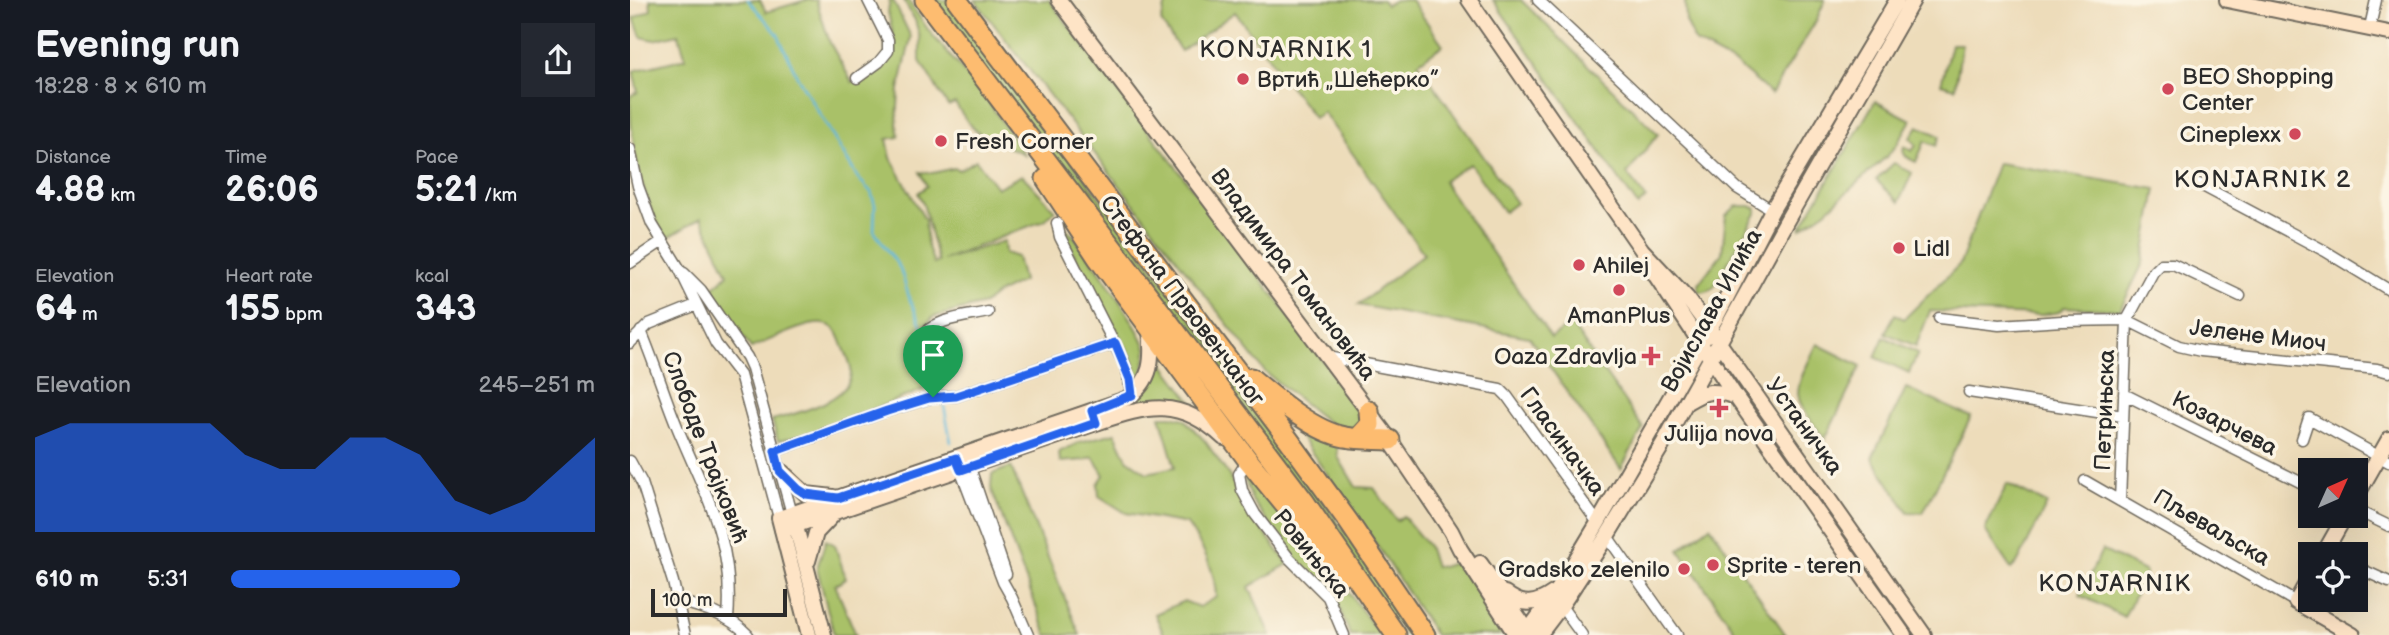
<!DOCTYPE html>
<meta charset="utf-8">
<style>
:root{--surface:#171b24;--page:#242831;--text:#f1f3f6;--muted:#9ea1a6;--accent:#2563eb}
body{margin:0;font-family:"Balsamiq Sans",sans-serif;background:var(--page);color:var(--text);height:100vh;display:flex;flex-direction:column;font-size:26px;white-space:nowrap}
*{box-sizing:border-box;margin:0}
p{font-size:23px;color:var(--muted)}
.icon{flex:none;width:38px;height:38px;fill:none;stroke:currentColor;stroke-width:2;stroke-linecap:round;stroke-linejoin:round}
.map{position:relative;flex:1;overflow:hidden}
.drawer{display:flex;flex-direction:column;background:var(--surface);width:630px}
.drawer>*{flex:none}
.needle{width:46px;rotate:45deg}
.fabs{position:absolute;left:1668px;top:458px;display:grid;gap:14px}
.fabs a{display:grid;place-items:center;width:70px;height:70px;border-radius:0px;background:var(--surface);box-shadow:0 7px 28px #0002;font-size:35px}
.scale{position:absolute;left:21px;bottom:18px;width:136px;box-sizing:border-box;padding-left:7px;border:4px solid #2b2b2b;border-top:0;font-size:19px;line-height:24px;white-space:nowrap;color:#2b2b2b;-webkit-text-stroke:5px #fcf5e5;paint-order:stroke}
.pin{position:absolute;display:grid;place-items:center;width:60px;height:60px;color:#fff;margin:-72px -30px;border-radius:50% 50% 50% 0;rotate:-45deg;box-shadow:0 0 7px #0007}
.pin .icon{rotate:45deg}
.round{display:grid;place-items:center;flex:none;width:74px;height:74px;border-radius:0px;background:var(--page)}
.head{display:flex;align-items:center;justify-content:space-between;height:119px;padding:0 35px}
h1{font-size:38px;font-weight:700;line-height:52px}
.metrics{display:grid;grid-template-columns:repeat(3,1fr);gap:10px;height:119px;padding:7px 35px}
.metrics div{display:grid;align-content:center}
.metrics b{font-size:35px;font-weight:700}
.metrics small{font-size:19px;font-weight:400}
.metrics p{font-size:19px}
.chart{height:196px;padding:14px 35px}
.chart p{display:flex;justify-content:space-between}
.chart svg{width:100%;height:126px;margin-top:7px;fill:var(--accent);opacity:.7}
ul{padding:0 35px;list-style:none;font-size:23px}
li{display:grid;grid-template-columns:112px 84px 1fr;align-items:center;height:52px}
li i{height:18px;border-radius:9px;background:var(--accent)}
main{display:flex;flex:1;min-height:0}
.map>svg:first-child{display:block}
.green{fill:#a9c167;stroke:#6a7649;stroke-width:2}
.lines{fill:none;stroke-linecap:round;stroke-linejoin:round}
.stream{stroke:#5cb7da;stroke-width:2.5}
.street-casing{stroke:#6f695d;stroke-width:13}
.secondary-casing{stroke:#6f695d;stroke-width:18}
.highway-casing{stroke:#6f695d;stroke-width:23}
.street{stroke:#fff;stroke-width:10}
.secondary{stroke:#fee4c6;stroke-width:14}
.highway{stroke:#fdbc70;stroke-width:19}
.route-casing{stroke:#fff;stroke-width:14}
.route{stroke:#2563eb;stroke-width:9}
.poi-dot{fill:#d1495b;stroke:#fcf5e5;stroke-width:2.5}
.labels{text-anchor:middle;stroke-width:7;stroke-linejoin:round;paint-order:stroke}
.poi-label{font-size:23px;fill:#2b2b2b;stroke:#fcf5e5;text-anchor:start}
.street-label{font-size:23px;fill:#2b2b2b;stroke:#fcf5e5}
.neighbourhood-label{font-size:24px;letter-spacing:2px;fill:#2b2b2b;stroke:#fcf5e5}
</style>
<main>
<section class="drawer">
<div class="head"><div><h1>Evening run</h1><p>18:28 · 8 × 610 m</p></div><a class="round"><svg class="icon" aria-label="share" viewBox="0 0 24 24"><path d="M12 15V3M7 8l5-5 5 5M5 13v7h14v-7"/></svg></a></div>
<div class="metrics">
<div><p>Distance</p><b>4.88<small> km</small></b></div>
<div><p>Time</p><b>26:06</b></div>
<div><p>Pace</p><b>5:21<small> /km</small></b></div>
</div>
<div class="metrics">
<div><p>Elevation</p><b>64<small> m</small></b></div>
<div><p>Heart rate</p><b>155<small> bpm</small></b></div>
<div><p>kcal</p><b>343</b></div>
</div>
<div class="chart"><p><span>Elevation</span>245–251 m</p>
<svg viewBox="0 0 160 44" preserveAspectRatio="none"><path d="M0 44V11L10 6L20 6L30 6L40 6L50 6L60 17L70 22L80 22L90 11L100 11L110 17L120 33L130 38L140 33L150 22L160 11V44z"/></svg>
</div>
<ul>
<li><b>610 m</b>5:31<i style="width:63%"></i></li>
</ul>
</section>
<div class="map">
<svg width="1759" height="635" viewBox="0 0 1759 635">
<rect width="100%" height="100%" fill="#fcf5e5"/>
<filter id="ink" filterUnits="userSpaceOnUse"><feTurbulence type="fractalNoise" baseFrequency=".0143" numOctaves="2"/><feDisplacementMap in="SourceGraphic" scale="14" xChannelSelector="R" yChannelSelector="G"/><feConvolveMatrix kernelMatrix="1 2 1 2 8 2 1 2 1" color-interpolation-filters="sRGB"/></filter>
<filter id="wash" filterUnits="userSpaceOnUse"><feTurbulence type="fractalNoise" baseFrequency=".00686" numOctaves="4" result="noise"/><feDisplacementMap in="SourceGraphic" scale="28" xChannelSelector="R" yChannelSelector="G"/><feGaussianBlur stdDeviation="1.57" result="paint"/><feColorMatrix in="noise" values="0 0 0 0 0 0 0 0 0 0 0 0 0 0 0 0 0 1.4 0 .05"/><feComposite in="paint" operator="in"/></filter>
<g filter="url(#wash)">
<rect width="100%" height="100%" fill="#eddcba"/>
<path class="green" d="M20 0H130L136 12 176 0H186L200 43 222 82 252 63 265 44 258 12 260 0H263L281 37 269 89 267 125 269 137 257 139 261 158 295 220 297 244 304 264 308 262 293 203 288 193 297 186 290 172C307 175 311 170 325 168L329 170 346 160 367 188 392 175 425 210 415 220 313 260 374 241 375 253 387 257 393 281 368 293 354 304 303 317 290 332 303 352 307 382 297 388 184 433 148 441 142 420C165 414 221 401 221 372 222 364 216 354 213 346 209 335 206 325 193 324 175 322 139 341 121 348L81 290 98 274 71 218 34 240C12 195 0 146 0 96L8 92 3 71 56 58 48 34 24 40 11 37 4 18 21 10Z
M273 0H278L299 31 355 97 394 154C355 136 349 143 325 103L318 106 290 61V38L285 20Z
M303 0H319L577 339 788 635H775Z
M345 0H419L736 417 725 434 710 432 635 372Z
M537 0H752L756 5 765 0H781L813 45 788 63 886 203 874 212 840 164 813 181 921 338 941 324 1013 428 991 469 899 337 728 305 794 254 693 112 684 118 605 12 551 51 531 22Z
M863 0H891L1028 134 997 174 1016 198 1008 206Z
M1055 0H1195L1186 21 1141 94 1106 64 1065 42 1056 21Z
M1321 44H1332L1325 88 1311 84Z
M1245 101 1281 120 1266 146 1257 156 1196 211 1170 229Z
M1288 126 1310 136 1306 146 1295 141 1286 162C1278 158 1271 156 1274 146L1282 151 1286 145 1280 138Z
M1264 163 1282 173 1269 202 1246 180Z
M1368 163 1526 189 1513 263 1490 310 1434 307 1429 312 1411 315 1300 311 1286 346 1255 333 1265 314 1274 319 1330 264Z
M1107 206H1120L1127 209V212L1084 287C1079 290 1074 293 1068 291L1069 283 1092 253 1096 215Z
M434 227C448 236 511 330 516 348 518 358 512 371 510 380L501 356 431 231Z
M1254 337 1288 353 1279 373 1245 357Z
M1187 344 1231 366 1195 439C1159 392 1162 397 1187 344Z
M528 357 568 410C545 399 528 397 502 403L523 380Z
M1276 388 1341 417 1293 513 1278 512 1242 458Z
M650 407 707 444 708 457 726 487 744 488 767 521 773 516 798 546 805 566 812 567 824 563 837 566 870 618 874 635H805L754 556Z
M530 416H541L554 419 575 441 600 477 616 508 658 564 619 587 641 635H534L525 614 554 601 569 607 586 597C585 568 573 547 557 524L496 513 469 496 468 484 474 475 463 457 455 460 430 462 429 452 450 442 485 433 497 459 517 473 545 467Z
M381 467 450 635H417L361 488 362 474Z
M618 472 714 586 750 635H720L707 602 700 590 670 564 650 539 622 500 614 476Z
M1377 484 1417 504 1388 562 1381 569 1355 530Z
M1080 526 1156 635H1108L1049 550Z
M196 540 205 545 216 579 205 585 226 635H204L187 568Z
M1472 550 1516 572 1494 617 1450 595Z"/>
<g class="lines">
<path class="stream" d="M118 0 147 33 168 78 228 178 241 192 245 205 244 231 270 268 280 300 293 329
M296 335 311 368 312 392
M313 401 321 442"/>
</g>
</g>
<g filter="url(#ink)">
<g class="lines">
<g class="street-casing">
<path id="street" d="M908 0 1107 188 1142 210
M1740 27 1746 0
M227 78 249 62 258 51V40L238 0
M0 149 8 186 22 224 49 268 86 344 110 375 149 518
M1569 184 1695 251 1759 290
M427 223 430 237 495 365 502 395
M0 263 31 242
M54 273 71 290 117 357 122 368 162 514
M1309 318 1369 325 1432 321 1497 320 1549 346 1571 351 1747 369 1759 372
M11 331C26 366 36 402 51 436 79 502 104 544 98 619
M0 343 19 324 66 305
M697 357 870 389 877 396 968 523
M1339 392 1493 416
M1494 394 1680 487
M303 397 326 396 485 343
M1672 439 1679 418 1759 462
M145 451 257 411 303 397 291 338C304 318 336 317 358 312
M618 460 609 474 612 490 625 514 659 558 698 597 714 635
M0 461 12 483 43 582 55 635
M338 462 376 574
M328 464 373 582 382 598 398 635
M1455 481 1666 602
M1490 501 1497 320 1523 272 1531 264H1543L1610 296
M1726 510 1759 526
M977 536 1047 635
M1726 567 1759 582
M48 601C74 608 99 615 118 635
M931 606 952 635"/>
</g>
<g class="secondary-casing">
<path id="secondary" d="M429 0 760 440 821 531 830 549 886 635
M839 0 1012 250 1057 298 1071 317 1294 635
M1597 0 1759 33
M1022 270 1106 397 1274 635
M1057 402C1077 390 1083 389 1106 397
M151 471 176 494 203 497
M1726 497 1759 439
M164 519 194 635
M152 530 466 423C519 405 549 397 594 438
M1693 555 1715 516
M178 561 186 533 202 516
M850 563 901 635
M1680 577 1666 602 1723 635
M875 593C892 607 906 605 923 593
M179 635 149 518 496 399C523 381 523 359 520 329
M895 635 927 591 968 523 1087 316 1142 210 1267 0
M909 635 931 606 977 536 1033 444 1157 220 1283 0"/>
</g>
<g class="highway-casing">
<path id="highway" d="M295 0 674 501 766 635
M327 0 659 440 718 521 795 635
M416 179 468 258 618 460 712 575
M621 378C645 398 684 432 715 437 730 440 745 439 760 440
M728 438 740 425 739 411"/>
</g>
<use href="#street" class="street"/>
<use href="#secondary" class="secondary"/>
<use href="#highway" class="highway"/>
</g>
</g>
<g class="lines" filter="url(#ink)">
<g class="route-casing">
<path id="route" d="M485 343 500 379 502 395 462 411 466 423 331 470 326 458 208 498 176 494 168 489 150 471 145 451 257 411 299 398 326 396Z"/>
</g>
<use href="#route" class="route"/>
</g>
<g class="poi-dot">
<circle cx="613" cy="79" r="7"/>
<circle cx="1538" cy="89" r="7"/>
<circle cx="1665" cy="134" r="7"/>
<circle cx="311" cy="141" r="7"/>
<circle cx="1269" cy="248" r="7"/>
<circle cx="949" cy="265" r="7"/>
<circle cx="989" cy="290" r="7"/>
<path d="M1017.5 345.5h7v7h7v7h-7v7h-7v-7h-7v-7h7z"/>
<path d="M1085.5 397.5h7v7h7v7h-7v7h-7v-7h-7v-7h7z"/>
<circle cx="1083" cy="565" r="7"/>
<circle cx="1054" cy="569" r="7"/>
</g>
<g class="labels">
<g class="poi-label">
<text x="1552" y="84">BEO Shopping<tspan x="1552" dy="26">Center</tspan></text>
<text x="627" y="87">Вртић „Шећерко”</text>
<text x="1651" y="142" text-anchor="end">Cineplexx</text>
<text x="325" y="149">Fresh Corner</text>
<text x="1283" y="256">Lidl</text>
<text x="963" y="273">Ahilej</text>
<text x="989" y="323" text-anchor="middle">AmanPlus</text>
<text x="1007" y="364" text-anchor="end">Oaza Zdravlja</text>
<text x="1089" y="441" text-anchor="middle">Julija nova</text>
<text x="1097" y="573">Sprite - teren</text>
<text x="1040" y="577" text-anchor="end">Gradsko zelenilo</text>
</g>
<g class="street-label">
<text transform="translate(664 274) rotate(53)" y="8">Владимира Томановића</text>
<text transform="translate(553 300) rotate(53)" y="8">Стефана Првовенчаног</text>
<text transform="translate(1081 310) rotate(-61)" y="8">Војислава Илића</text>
<text transform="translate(1628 335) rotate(7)" y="8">Јелене Миоч</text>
<text transform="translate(1474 410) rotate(-88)" y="8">Петрињска</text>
<text transform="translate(1595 423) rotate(27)" y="8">Козарчева</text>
<text transform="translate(1175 426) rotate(54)" y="8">Устаничка</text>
<text transform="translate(933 441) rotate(54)" y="8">Гласиначка</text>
<text transform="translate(76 447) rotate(69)" y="8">Слободе Трајковић</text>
<text transform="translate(1582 527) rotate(30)" y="8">Пљеваљска</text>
<text transform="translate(682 553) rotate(51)" y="8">Ровињска</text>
</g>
<g class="neighbourhood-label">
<text x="656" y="57">KONJARNIK 1</text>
<text x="1633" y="187">KONJARNIK 2</text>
<text x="1485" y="591">KONJARNIK</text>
</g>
</g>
</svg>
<div class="fabs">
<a><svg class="needle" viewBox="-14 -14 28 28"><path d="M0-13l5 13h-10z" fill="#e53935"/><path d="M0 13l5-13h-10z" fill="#9ea1a6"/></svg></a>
<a><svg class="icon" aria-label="locate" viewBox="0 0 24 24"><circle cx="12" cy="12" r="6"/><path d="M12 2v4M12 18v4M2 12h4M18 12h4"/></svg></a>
</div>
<div class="scale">100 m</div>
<div class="pin" style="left:303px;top:397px;background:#1e9e55"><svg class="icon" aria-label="arrive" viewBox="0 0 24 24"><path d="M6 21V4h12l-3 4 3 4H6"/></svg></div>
</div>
</main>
